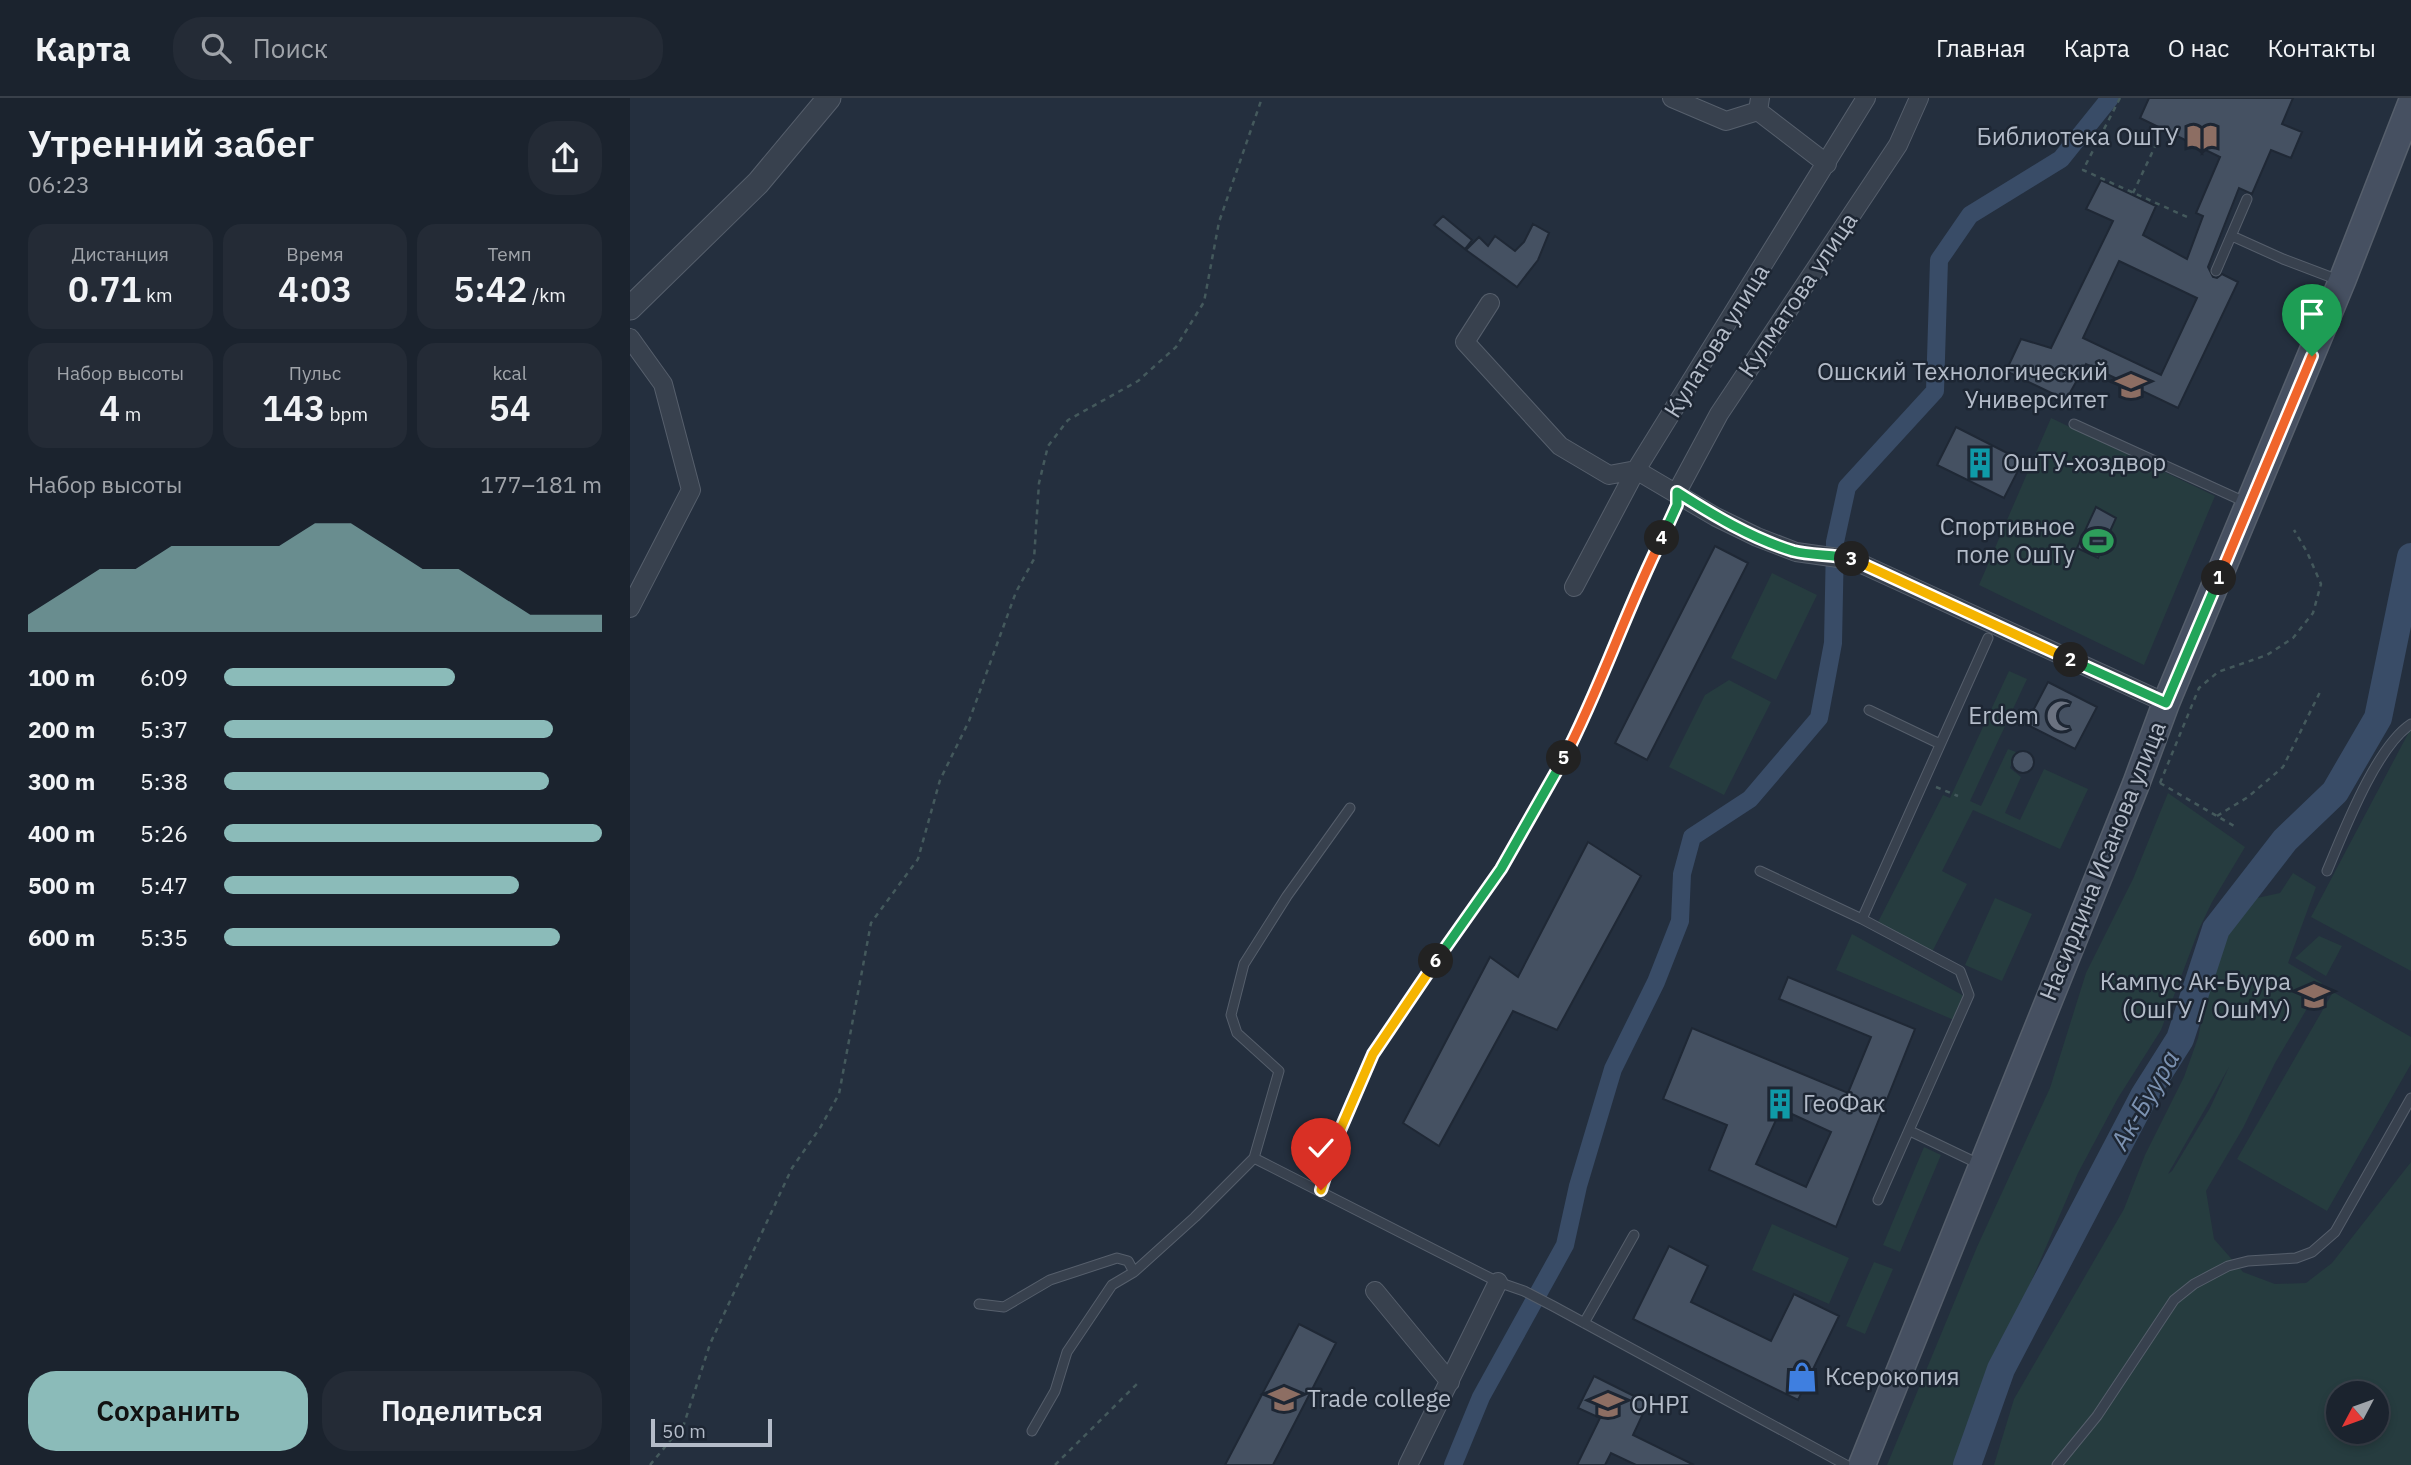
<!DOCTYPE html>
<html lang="ru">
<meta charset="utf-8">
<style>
:root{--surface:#1b232e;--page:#242b36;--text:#f1f3f6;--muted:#a0a4aa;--line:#39404a;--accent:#8bbbb9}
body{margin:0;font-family:"IBM Plex Sans",sans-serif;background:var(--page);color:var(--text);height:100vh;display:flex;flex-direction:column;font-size:26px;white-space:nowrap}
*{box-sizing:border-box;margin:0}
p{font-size:23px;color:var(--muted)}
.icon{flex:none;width:38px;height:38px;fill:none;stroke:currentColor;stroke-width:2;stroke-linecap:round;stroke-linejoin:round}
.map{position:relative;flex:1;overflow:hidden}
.panel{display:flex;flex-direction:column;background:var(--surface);width:630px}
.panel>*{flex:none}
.needle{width:46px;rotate:229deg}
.controls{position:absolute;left:1696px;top:1283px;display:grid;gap:14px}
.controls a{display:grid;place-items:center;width:63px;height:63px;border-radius:50%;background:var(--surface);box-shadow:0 4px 10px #0003,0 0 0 2px var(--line);font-size:35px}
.scale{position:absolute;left:21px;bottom:18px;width:121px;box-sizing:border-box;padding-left:7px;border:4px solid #b4bcc9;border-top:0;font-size:19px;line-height:24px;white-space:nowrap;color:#b4bcc9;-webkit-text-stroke:5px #1d2633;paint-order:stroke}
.pin{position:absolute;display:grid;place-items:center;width:60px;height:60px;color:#fff;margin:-72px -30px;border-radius:50% 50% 50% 0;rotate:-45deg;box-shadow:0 0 7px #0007}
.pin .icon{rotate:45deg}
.km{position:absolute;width:35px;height:35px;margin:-18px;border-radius:50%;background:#222;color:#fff;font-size:19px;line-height:35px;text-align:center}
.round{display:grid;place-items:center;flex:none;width:74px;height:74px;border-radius:28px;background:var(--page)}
.headline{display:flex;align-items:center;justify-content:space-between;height:119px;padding:0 28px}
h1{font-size:38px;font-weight:600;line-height:52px}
.metrics{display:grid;grid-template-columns:repeat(3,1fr);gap:10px;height:119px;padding:7px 28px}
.metrics div{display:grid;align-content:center;border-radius:18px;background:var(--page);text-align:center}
.metrics b{font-size:35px;font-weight:600}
.metrics small{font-size:19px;font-weight:400}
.metrics p{font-size:19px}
.chart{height:196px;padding:14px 28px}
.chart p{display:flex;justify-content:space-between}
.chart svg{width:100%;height:126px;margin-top:7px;fill:var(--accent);opacity:.7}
.primary-button{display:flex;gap:14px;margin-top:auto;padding:14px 28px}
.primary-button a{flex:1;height:80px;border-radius:28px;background:var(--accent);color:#111;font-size:28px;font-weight:600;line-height:80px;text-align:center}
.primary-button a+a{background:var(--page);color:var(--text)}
ul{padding:0 28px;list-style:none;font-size:23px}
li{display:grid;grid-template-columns:112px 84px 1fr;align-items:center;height:52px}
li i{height:18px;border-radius:9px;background:var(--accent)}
header{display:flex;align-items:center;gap:42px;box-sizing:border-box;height:98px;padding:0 35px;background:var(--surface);border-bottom:2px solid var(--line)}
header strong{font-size:33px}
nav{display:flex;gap:38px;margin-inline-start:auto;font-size:24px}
.search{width:490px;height:63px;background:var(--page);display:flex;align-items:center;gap:18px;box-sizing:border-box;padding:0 24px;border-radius:28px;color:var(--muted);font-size:26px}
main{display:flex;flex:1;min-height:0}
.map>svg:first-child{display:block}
.green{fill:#263c3f;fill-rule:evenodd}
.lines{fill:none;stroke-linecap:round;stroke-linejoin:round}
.canal{stroke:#394c67;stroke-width:18}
.river{stroke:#394c67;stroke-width:28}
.building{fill:#455162;stroke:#1f2835;stroke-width:2;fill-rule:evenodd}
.service-casing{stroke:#565f6c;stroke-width:11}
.minor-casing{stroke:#565f6c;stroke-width:20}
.tertiary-casing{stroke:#565f6c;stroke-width:25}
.secondary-casing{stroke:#565f6c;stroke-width:29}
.path{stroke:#44595c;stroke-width:2.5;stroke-dasharray:5 5;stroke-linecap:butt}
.service{stroke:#38414e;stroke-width:9}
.minor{stroke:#38414e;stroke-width:18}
.tertiary{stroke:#38414e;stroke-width:23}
.secondary{stroke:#465061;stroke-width:26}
.split-1-casing{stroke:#fff;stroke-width:14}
.split-2-casing{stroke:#fff;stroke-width:14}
.split-3-casing{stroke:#fff;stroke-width:14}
.split-4-casing{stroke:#fff;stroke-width:14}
.split-5-casing{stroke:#fff;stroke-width:14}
.split-6-casing{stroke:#fff;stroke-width:14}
.split-7-casing{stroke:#fff;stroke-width:14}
.split-1{stroke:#f0652b;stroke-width:9}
.split-2{stroke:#22a559;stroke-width:9}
.split-3{stroke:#f5b400;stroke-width:9}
.split-4{stroke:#22a559;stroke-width:9}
.split-5{stroke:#f0652b;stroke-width:9}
.split-6{stroke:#22a559;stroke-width:9}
.split-7{stroke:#f5b400;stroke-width:9}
.labels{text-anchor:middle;stroke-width:5;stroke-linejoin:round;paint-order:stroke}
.poi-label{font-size:24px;fill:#b4bcc9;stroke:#1d2633;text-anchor:end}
.street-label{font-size:24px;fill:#b4bcc9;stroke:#1d2633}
.water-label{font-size:26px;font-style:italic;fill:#7c92b1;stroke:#1d2633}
</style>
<header>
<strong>Карта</strong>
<div class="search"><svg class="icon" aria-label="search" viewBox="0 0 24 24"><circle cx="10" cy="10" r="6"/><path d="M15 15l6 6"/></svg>Поиск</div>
<nav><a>Главная</a><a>Карта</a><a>О нас</a><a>Контакты</a></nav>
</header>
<main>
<section class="panel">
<div class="headline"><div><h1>Утренний забег</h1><p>06:23</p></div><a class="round"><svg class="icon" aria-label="share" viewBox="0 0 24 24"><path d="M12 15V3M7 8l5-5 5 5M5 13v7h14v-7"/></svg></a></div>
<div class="metrics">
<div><p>Дистанция</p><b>0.71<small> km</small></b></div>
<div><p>Время</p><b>4:03</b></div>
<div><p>Темп</p><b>5:42<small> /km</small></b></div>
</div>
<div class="metrics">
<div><p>Набор высоты</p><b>4<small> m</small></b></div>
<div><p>Пульс</p><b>143<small> bpm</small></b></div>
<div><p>kcal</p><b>54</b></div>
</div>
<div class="chart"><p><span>Набор высоты</span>177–181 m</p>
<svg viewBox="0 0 160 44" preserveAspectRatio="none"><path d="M0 44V38L10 30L20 22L30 22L40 14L50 14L60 14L70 14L80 6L90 6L100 14L110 22L120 22L130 30L140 38L150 38L160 38V44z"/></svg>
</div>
<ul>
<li><b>100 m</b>6:09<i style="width:61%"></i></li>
<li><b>200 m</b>5:37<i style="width:87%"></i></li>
<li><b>300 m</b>5:38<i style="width:86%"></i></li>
<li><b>400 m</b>5:26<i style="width:100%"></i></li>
<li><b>500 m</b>5:47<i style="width:78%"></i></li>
<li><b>600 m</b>5:35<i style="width:89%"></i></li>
</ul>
<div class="primary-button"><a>Сохранить</a><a>Поделиться</a></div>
</section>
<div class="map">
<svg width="1781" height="1367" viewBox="0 0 1781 1367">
<rect width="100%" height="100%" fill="#242f3e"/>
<path class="green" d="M1421 320 1585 398 1514 567 1349 487Z
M1142 475 1187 497 1146 582 1101 560Z
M1379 573 1397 581 1340 703 1351 708 1378 651 1386 654 1380 670 1391 679 1375 715 1390 722 1414 671 1458 691 1430 751 1343 712 1312 773 1337 786 1302 854 1247 826 1313 697 1320 700Z
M1099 582 1141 604 1094 697 1039 669 1075 597Z
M1781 630V873L1681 819Z
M1538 695 1615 749 1582 804 1569 831 1531 932 1488 1000 1448 1075 1375 1244 1350 1316 1325 1367H1257L1347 1149 1420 990 1456 875 1503 781Z
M1663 775 1686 789 1658 865 1692 885 1645 965 1613 1030 1576 1093 1584 1141 1613 1174 1645 1186 1676 1185 1702 1165 1781 1064V1367H1364L1384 1301 1494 1111 1515 1057 1554 979 1568 940 1586 852 1618 802 1650 795ZM1599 969 1580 1010 1542 1073 1538 1076ZM1708 1295H1746V1334H1708Z
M1365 800 1402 816 1372 883 1335 867Z
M1222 836 1334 898 1324 922 1206 872Z
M1689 838 1712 848 1696 878 1665 860Z
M1703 894 1781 939V966L1697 1113 1607 1061Z
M1294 1049 1311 1057 1270 1154 1253 1147Z
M1142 1126 1219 1160 1199 1206 1122 1172Z
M1244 1164 1263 1171 1235 1236 1216 1228Z"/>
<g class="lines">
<path class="canal" d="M823 1367 851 1299 935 1147 948 1088 983 971 1026 884 1050 823 1052 776 1062 739 1120 701 1189 620 1203 545 1205 444 1217 389 1305 293 1309 162 1340 117 1431 61 1480 0"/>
<path class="river" d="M1337 1367 1371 1271 1514 998 1550 941 1586 831 1655 742 1705 694 1748 620 1781 459"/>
</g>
<path class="building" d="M1519 0H1663L1652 26 1672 34 1661 60 1641 52 1622 96 1609 90 1578 169 1583 179 1587 180 1592 176 1608 184 1548 310 1456 266 1436 302 1376 273 1391 241 1421 250 1483 123 1456 111 1471 82 1526 108 1513 137 1557 161 1573 118 1566 115 1590 59 1510 20ZM1489 163 1567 200 1531 277 1453 240Z
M813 118 842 142 835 151 804 127Z
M903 126 919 135 908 162 887 189 836 152 849 139 858 148 865 138 885 153 894 144Z
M1326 329 1393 363 1374 400 1307 367Z
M1466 409 1486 420 1468 460 1447 450Z
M1085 448 1118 465 1017 662 985 645Z
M1418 584 1467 609 1445 651 1396 626Z
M1382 664a11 11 0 1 1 22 0a11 11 0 1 1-22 0Z
M958 744 1011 778 927 932 883 913 809 1048 773 1025 860 859 888 879Z
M1158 879 1285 931 1206 1129 1079 1072 1097 1027 1033 1001 1062 930 1218 995 1241 939 1149 901ZM1151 1011 1201 1034 1176 1089 1126 1066Z
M1039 1148 1078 1168 1061 1204 1141 1243 1164 1196 1209 1218 1168 1302 1003 1221Z
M669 1226 706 1245 643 1367H595Z
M964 1278 1018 1305 1003 1337 1064 1367H1006L981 1355 975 1367H947L970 1320 948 1310Z"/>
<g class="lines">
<g class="service-casing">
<path id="service" d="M1602 138 1653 161 1711 183
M1586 173 1617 101
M1444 326 1615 404
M1239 612 1310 646
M1130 773 1232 821 1330 873 1339 897 1248 1102
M1697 773C1714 733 1746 649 1781 626
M1232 821 1358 540
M1280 1033 1351 1067
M624 1060 868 1184 894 1193 923 1208 1216 1367
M349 1206 374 1209 420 1182 487 1160 498 1163 504 1174
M954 1225 1004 1137
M402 1333 425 1293 437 1254 482 1187 504 1174 565 1119 624 1060 649 973 607 935 601 917 614 866 657 798 720 710
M1427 1367 1467 1318 1544 1202 1564 1186 1598 1168 1618 1163 1666 1160 1682 1154 1705 1134 1781 1000"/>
</g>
<g class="minor-casing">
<path id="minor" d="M1042 0 1096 23 1128 13
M1130 0 1128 13 1197 66
M860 205 835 244 930 348 979 377 1006 372 1086 419 1127 439 1166 454 1223 462 1536 605
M0 240 33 286 61 392 0 510
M1047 394 1089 316 1268 47 1289 0
M944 489 1006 372 1236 0
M745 1193 820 1284
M778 1367 868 1184"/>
</g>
<g class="tertiary-casing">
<path id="tertiary" d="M0 210 128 85 199 0"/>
</g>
<g class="secondary-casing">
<path id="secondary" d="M1232 1367 1506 686 1536 605 1712 183 1781 6"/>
</g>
<path class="path" d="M1490 0 1453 72 1557 119
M1503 95 1530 38
M1530 685 1569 590 1588 574 1637 557 1663 540 1683 515 1691 486 1677 454 1664 432
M1530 685 1604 728
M1306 689 1328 698
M1587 718 1618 699 1653 669 1690 594
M694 1081 726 993 743 956 777 903 871 770 920 688 947 636 1006 492 1044 414
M20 1367 54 1326 80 1246 162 1070 190 1030 209 996 241 825 288 761 310 682 339 623 386 494 404 461 409 385 418 348 438 322 508 283 546 249 574 204 589 124 632 0
M425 1367 509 1284"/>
<use href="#service" class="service"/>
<use href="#minor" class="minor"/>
<use href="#tertiary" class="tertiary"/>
<use href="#secondary" class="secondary"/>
</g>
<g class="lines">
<g class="split-1-casing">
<path id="split-1" d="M1589 480 1682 258"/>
</g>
<g class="split-2-casing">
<path id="split-2" d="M1441 562 1536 605 1589 480"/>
</g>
<g class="split-3-casing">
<path id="split-3" d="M1222 461 1441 562"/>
</g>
<g class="split-4-casing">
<path id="split-4" d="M1032 440 1047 407V394C1083 417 1121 440 1163 453 1182 458 1203 456 1222 461"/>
</g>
<g class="split-5-casing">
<path id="split-5" d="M934 660C971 589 996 512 1032 440"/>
</g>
<g class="split-6-casing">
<path id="split-6" d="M806 863 871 771 934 660"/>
</g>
<g class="split-7-casing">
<path id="split-7" d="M691 1092 708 1037 743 956 806 863"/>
</g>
<use href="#split-1" class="split-1"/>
<use href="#split-2" class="split-2"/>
<use href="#split-3" class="split-3"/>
<use href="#split-4" class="split-4"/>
<use href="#split-5" class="split-5"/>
<use href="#split-6" class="split-6"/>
<use href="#split-7" class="split-7"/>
</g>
<defs>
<g id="library-bare" transform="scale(2.415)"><path d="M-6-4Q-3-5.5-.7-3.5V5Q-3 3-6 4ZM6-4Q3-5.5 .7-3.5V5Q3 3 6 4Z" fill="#8d6e63" stroke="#1d2633" stroke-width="2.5" paint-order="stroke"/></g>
<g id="university-bare" transform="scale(2.415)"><path d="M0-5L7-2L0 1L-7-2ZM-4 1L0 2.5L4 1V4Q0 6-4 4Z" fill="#8d6e63" stroke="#1d2633" stroke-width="2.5" paint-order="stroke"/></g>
<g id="building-bare" transform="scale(2.415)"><path d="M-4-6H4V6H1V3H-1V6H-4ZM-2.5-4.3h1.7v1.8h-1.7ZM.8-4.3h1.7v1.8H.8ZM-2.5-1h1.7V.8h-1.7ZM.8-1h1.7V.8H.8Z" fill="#0f9aa8" stroke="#1d2633" stroke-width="2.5" paint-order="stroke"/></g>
<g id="stadium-bare" transform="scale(2.415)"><path d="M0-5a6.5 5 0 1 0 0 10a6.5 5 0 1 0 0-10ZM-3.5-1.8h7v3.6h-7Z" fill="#2e9e5b" stroke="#1d2633" stroke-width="2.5" paint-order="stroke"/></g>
<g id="mosque-bare" transform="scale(2.415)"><path d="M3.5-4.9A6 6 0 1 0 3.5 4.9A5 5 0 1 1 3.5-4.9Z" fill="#6b7280" stroke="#1d2633" stroke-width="2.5" paint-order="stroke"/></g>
<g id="shop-bare" transform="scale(2.415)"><path d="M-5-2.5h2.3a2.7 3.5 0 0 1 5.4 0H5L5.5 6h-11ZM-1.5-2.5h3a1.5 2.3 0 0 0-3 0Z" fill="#3f7fe0" stroke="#1d2633" stroke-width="2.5" paint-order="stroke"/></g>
</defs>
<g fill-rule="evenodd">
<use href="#library-bare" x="1572" y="39"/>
<use href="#university-bare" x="1501" y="288"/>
<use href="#building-bare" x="1350" y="365"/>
<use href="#stadium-bare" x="1468" y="443"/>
<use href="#mosque-bare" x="1432" y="618"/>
<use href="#university-bare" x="1684" y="898"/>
<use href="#building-bare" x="1150" y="1006"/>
<use href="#shop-bare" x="1172" y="1279"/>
<use href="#university-bare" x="654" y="1301"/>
<use href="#university-bare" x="978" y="1307"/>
</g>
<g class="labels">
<g class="poi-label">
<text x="1549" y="47">Библиотека ОшТУ</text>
<text x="1478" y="282">Ошский Технологический<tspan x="1478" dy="28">Университет</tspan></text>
<text x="1373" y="373" text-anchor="start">ОшТУ-хоздвор</text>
<text x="1445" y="437">Спортивное<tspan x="1445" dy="28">поле ОшТу</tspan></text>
<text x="1409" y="626">Erdem</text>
<text x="1661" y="892">Кампус Ак-Буура<tspan x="1661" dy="28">(ОшГУ / ОшМУ)</tspan></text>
<text x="1173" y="1014" text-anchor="start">ГеоФак</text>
<text x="1195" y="1287" text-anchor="start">Ксерокопия</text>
<text x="677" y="1309" text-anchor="start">Trade college</text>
<text x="1001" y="1315" text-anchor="start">OHPI</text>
</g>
<g class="street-label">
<text transform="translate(1168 197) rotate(-56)" y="8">Кулматова улица</text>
<text transform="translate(1087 243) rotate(-58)" y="8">Кулатова улица</text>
<text transform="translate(1473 763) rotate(-68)" y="8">Насирдина Исанова улица</text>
</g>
<g class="water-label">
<text transform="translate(1515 1002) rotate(-60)" y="9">Ак-Буура</text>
</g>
</g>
</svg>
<div class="controls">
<a><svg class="needle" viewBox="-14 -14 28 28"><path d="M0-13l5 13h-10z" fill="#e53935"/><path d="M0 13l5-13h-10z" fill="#a0a4aa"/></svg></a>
</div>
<div class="scale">50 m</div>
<div class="pin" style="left:1682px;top:258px;background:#1e9e55"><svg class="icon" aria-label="arrive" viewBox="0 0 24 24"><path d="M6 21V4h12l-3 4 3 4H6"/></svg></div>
<div class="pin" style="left:691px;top:1092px;background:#d93025"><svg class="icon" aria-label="check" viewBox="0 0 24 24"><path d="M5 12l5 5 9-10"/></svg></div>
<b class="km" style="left:1589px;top:480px">1</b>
<b class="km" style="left:1441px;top:562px">2</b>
<b class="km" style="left:1222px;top:461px">3</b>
<b class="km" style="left:1032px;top:440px">4</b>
<b class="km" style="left:934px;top:660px">5</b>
<b class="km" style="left:806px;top:863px">6</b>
</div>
</main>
